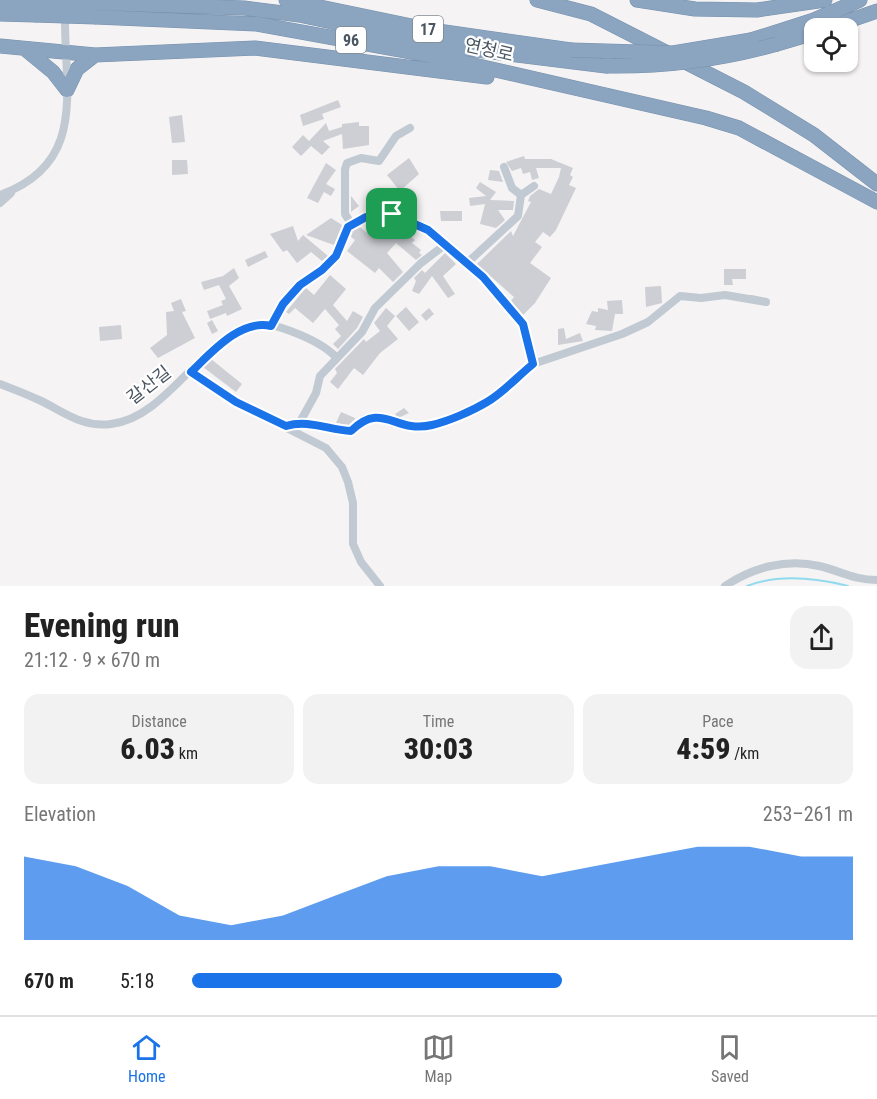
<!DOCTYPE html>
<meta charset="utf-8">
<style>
:root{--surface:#fff;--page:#f2f2f2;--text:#222;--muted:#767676;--line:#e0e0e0;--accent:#1a73e8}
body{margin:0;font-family:"Roboto Condensed","Noto Sans KR",sans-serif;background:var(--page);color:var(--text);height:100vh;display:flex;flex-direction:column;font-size:22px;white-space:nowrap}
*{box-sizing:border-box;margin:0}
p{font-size:20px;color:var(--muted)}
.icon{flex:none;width:33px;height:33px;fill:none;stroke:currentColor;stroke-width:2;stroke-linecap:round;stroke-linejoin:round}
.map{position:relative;height:586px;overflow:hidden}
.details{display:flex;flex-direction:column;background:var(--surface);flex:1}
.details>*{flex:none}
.controls{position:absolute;left:804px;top:18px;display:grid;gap:12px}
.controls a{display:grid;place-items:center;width:54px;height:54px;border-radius:12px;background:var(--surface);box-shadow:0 2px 4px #0004;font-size:30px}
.pin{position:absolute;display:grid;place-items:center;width:51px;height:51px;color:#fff;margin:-26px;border-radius:12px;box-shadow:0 3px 9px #0006}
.round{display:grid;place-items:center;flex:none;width:63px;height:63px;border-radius:18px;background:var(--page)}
.overview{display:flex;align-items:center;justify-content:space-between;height:102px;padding:0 24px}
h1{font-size:33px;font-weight:800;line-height:45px}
.stats{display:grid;grid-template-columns:repeat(3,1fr);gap:9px;height:102px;padding:6px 24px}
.stats div{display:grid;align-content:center;border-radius:15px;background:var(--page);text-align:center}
.stats b{font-size:30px;font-weight:800}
.stats small{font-size:16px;font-weight:400}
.stats p{font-size:16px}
.chart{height:168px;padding:12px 24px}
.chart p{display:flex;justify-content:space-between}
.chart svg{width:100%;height:108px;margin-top:6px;fill:var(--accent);opacity:.7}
ul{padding:0 24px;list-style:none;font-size:20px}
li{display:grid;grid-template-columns:96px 72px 1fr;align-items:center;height:45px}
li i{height:15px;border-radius:8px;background:var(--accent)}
.menu{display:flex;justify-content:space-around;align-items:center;height:84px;border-top:2px solid var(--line);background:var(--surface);font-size:16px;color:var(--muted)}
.menu a{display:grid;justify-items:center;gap:3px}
.menu .selected{color:var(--accent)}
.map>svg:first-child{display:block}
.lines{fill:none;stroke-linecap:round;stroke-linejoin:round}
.stream{stroke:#90daee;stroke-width:2}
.building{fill:#cdcfd5}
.highway-casing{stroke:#7690ad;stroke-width:15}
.street{stroke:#c1cad2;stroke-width:8}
.highway{stroke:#8ba5c1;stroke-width:14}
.highway-bridge-casing{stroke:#7690ad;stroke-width:15;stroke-linecap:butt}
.highway-bridge{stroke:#8ba5c1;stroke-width:14}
.route-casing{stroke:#fff;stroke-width:12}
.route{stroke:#1a73e8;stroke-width:8}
.labels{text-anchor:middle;stroke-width:4.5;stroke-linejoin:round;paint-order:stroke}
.shield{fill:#fff;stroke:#808990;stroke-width:1.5}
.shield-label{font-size:16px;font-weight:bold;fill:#4a5661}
.street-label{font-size:18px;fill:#4a5661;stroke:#fff}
</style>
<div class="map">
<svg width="877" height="586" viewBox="0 0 877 586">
<rect width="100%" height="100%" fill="#f5f3f3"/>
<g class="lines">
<path class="stream" d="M747 586C778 574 816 578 848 586"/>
</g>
<path class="building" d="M338 100 341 107 322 114 324 119 303 126 300 115Z
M182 115 185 142 172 143 169 117Z
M359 122V126H369V145L343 149 342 134 323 141 330 147 322 155 311 146 301 156 292 147 303 135 309 141 326 123 329 131 342 127V124Z
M524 156 525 159H551L573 168 570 175 573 177 569 185 576 188 556 230 550 237 543 232 535 242 542 247 530 263 551 278 535 303 523 315 511 301 514 297 477 264 511 231 513 236 531 202 528 201 530 196 539 189 551 194 559 177 561 168H536L539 178 532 180 530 172 523 174 521 168 512 171 506 162Z
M409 158 419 174 400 191 387 175Z
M172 160H187L188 174 172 175Z
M326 163 336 170 326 184 335 189 331 196 324 192 318 203 307 198Z
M490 170 499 171 503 182 488 180Z
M480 182 496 192 490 200 514 201 513 210H498L505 220 496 228 480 224 485 204 470 206 469 198 486 196 476 188Z
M385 195 393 204 387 208 367 211Z
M351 196 359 206 351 212Z
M440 211H462V221H441Z
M331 218 342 225 334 245 306 235Z
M391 220 415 240 412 243 421 250 419 253 422 255 416 260 396 243 387 253 403 272 393 282 379 268 375 273 347 251 355 240 351 237 353 231 360 227 372 237 382 226 378 222Z
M293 226 298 241 303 235 328 256 322 261 311 252 297 263 287 250 283 252 270 234Z
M265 251 268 257 248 267 245 260Z
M445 253 456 264 443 276 455 294 448 298 432 276 419 294 412 291 416 281 414 278 422 270 425 273Z
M234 268 239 278 229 286 242 309 227 316 226 313 210 319 207 311 223 305 221 301 226 299 219 285 204 290 201 282 223 276Z
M724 269H746V279H732L733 285H724Z
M330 275 346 289 333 305 347 321 353 311 363 317 357 328 338 349 333 344 341 336 335 329 339 325 325 309 313 323 295 308 289 314 286 312 304 290 306 288 314 295Z
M661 286 662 303 646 307 645 287Z
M181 299 186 311 182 312 195 338 158 358 150 348 167 335 166 312 174 311 171 303Z
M622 300 623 314H615L612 331 595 330 596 326 586 324 592 311 598 312V308L608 310 607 301Z
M406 307 419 322 409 331 396 316Z
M386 308 395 316 387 326 398 339 380 353 363 375 354 368 338 389 330 382 337 373 335 369 364 339 366 342 380 331 374 323Z
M429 308 434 314 426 321 421 315Z
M212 320 218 331 212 334 207 323Z
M121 325 122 339 100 341 99 327Z
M564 328 566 339 580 333 583 341 558 345V329Z
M211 359 242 384 236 392 203 367Z
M404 408 409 413 398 418 395 414Z
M341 412 355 418V419L349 425 336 423Z"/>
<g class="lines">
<g class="highway-casing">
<path id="highway" d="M286 0 431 30 571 50
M537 0 591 14 744 92 814 135 877 184
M637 0 695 9 757 10 825 0
M0 2H35
M100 3 244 8 299 15 445 46 606 66
M0 14 35 15
M96 17 257 24 439 57 706 118 739 128 877 202
M828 28 877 11
M751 40 814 20 860 0
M777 44 814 33
M0 46 95 55 255 48 487 77
M25 49 53 72 67 90 77 69 95 55"/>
</g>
<path class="street" d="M0 195C88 163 64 90 65 15
M521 195 534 186
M0 203 11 193
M352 225 345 214V169L347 163 361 158 379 161 396 136 410 128
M467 263 518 216 521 195 512 188 504 167
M271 326 283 304 300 285 322 270 336 256 348 227 366 217 392 214 428 230 483 277 523 324 533 364
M191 372 236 402 326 448 342 467 348 482 353 503V544L361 562 380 586
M0 384C13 389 26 394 39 400 63 411 82 428 111 424 170 417 203 332 262 324 271 323 285 329 293 332 309 338 324 345 336 357
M300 422 316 393 320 376 362 332 375 308 421 263 446 244
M287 426C308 419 329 430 351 431L364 419 376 416 402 426 431 425 488 402 533 364 622 334 648 322 680 296 701 298 725 295 766 302 751 299
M725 586C752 568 786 558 819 566 841 571 853 580 877 580"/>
<use href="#highway" class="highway"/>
<g class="highway-bridge-casing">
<path id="highway-bridge" d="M35 2 100 3
M35 15 96 17
M571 50 673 53 751 40
M606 66C665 67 720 60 777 44"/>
</g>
<use href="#highway-bridge" class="highway-bridge"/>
</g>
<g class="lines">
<g class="route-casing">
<path id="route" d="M381 213 392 214 428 230 483 277 523 324 533 364C518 376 504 392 487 402 472 411 449 421 432 425 394 434 383 400 351 431 329 430 308 419 286 426L236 402 191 372C211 353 240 319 271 326L283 304 300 285 322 270 336 256 348 227 366 217Z"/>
</g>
<use href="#route" class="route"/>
</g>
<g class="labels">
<g class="shield">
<rect x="413" y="16" width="30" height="26" rx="4.5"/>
<rect x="336" y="27" width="30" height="26" rx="4.5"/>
</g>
<g class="shield-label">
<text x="428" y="35">17</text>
<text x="351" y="46">96</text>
</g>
<g class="street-label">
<text transform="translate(489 50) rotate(13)" y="6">연청로</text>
<text transform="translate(149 385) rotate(-38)" y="6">갈산길</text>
</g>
</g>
</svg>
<div class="controls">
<a><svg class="icon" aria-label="locate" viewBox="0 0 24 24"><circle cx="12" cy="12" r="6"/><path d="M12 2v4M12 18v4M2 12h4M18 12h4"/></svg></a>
</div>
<div class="pin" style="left:392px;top:214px;background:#1e9e55"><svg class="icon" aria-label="arrive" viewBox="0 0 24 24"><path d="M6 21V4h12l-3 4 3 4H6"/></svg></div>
</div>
<section class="details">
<div class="overview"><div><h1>Evening run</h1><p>21:12 · 9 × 670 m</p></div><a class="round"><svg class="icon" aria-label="share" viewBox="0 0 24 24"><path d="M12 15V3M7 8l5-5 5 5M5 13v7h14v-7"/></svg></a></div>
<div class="stats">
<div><p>Distance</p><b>6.03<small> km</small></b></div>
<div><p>Time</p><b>30:03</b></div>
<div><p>Pace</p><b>4:59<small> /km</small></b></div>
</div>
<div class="chart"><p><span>Elevation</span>253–261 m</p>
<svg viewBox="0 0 160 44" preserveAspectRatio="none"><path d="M0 44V10L10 14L20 22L30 34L40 38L50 34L60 26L70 18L80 14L90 14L100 18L110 14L120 10L130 6L140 6L150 10L160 10V44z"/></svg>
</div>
<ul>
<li><b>670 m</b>5:18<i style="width:56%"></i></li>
</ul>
</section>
<nav class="menu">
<a class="selected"><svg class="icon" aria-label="home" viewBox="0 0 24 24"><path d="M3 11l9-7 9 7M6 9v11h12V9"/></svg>Home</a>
<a><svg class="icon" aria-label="map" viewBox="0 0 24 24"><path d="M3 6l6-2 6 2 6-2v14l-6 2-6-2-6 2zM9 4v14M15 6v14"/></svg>Map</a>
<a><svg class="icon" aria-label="saved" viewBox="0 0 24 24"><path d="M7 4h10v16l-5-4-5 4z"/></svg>Saved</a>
</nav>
